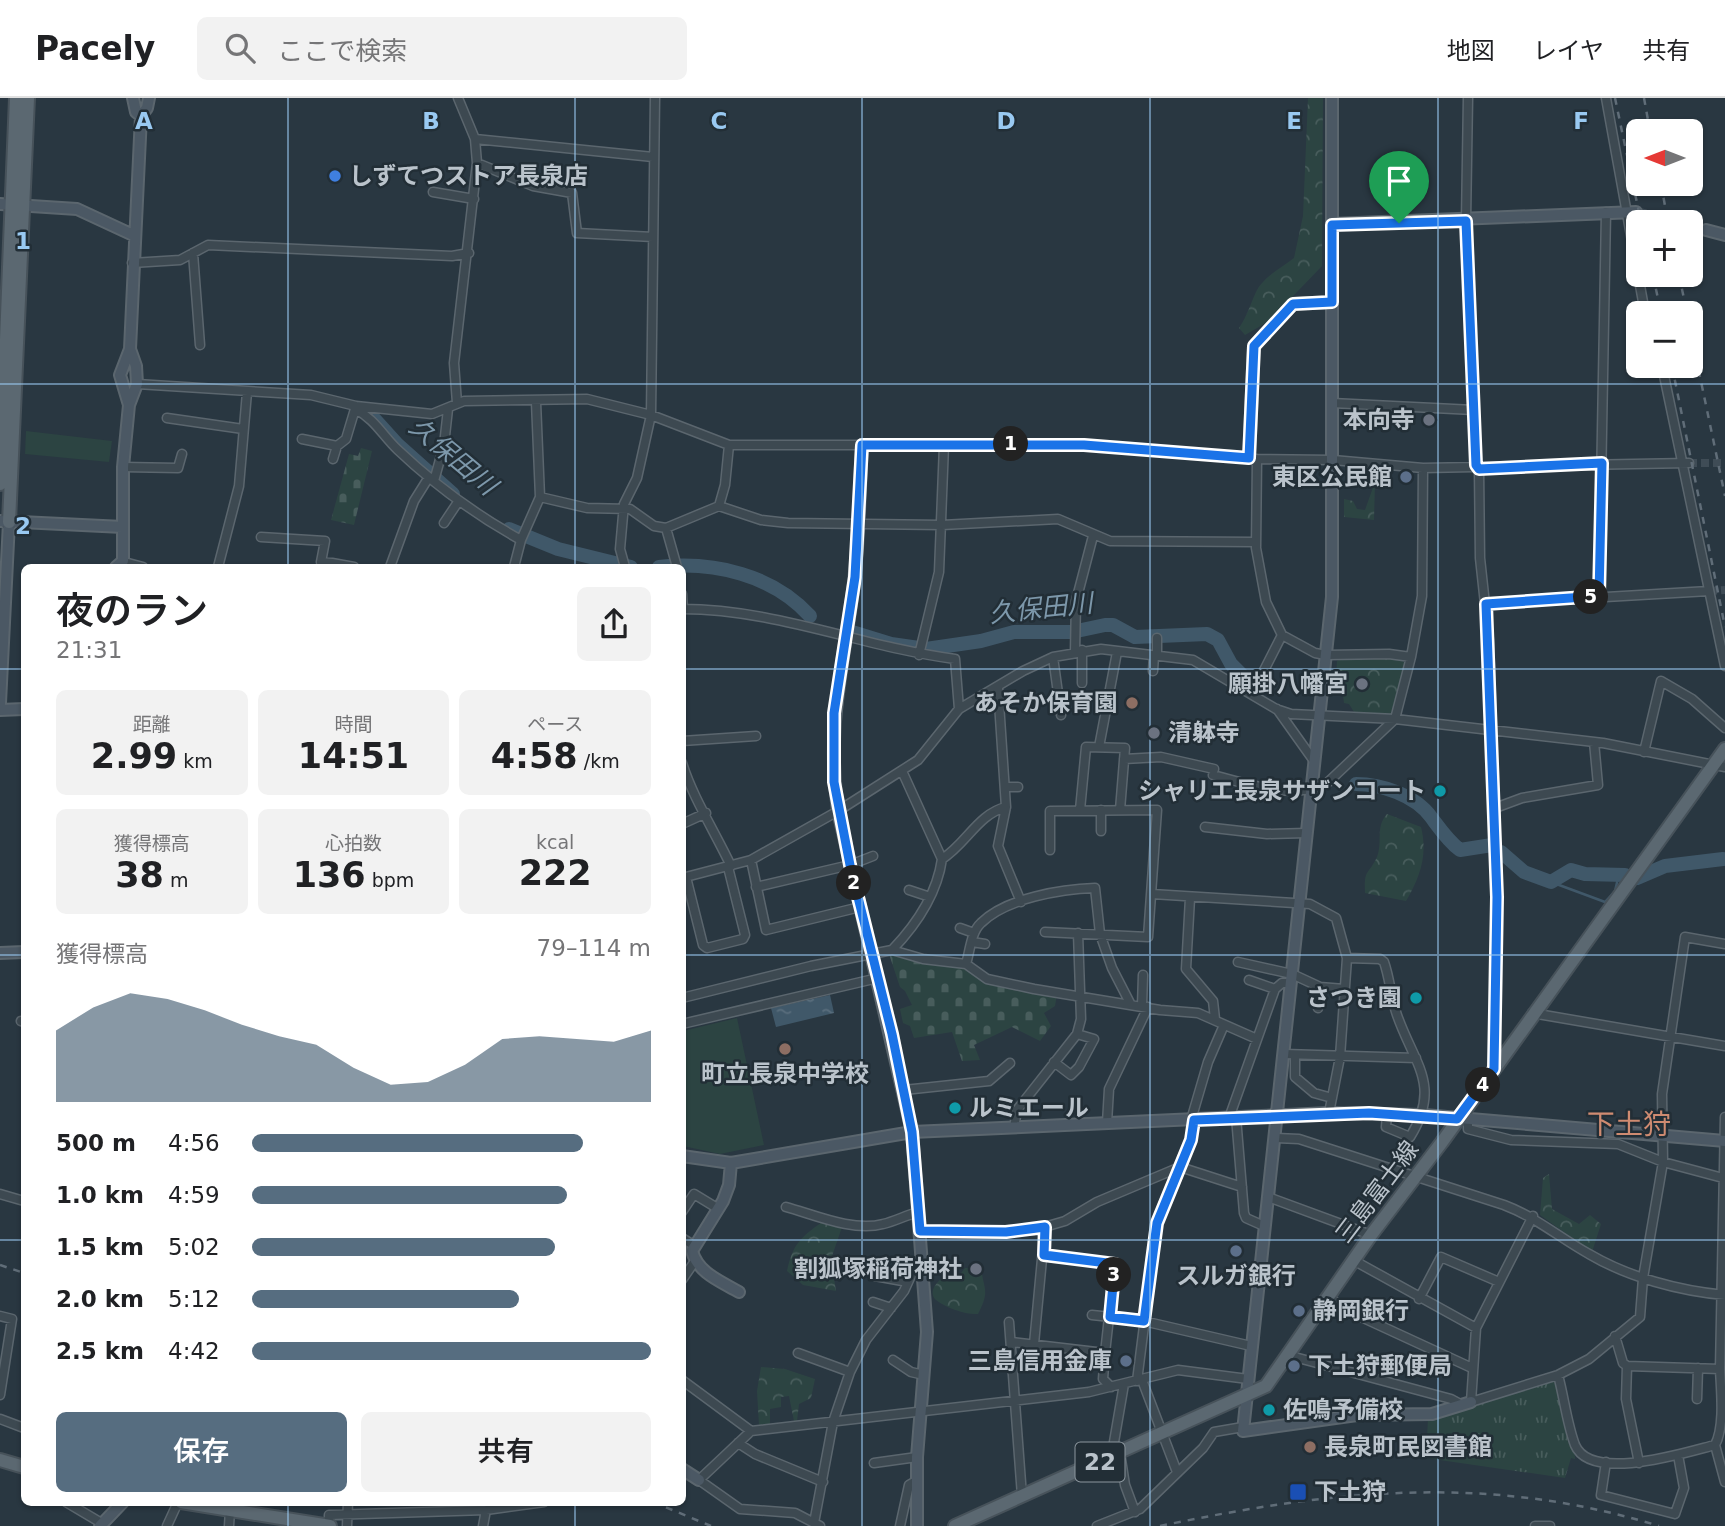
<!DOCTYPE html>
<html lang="ja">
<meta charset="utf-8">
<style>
:root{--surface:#fff;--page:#f2f2f2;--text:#202124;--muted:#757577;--line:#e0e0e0;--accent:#566d80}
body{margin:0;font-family:"DejaVu Sans","Noto Sans JP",sans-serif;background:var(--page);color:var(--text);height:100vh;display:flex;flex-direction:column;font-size:26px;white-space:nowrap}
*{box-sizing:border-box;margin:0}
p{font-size:23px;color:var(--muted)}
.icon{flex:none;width:38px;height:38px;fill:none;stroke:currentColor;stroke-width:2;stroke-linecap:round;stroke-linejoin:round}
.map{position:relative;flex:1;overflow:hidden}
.details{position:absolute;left:21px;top:466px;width:665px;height:942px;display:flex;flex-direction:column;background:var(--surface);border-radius:10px;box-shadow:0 2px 5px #0004}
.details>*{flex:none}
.needle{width:46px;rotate:270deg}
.tools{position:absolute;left:1626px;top:21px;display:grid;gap:14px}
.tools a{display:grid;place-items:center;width:77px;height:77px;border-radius:10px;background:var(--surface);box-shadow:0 2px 5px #0004;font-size:35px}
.pin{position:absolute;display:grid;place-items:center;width:60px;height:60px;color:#fff;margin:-72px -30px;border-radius:50% 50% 50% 0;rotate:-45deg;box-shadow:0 0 7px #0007}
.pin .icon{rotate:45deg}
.km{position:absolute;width:35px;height:35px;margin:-18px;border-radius:50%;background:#222;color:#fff;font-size:19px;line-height:35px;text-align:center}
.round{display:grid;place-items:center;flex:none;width:74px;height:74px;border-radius:10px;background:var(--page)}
.head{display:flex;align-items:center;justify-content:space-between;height:119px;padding:0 35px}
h1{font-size:38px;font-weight:600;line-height:52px}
.figures{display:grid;grid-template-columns:repeat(3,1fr);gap:10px;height:119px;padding:7px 35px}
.figures div{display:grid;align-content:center;border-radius:10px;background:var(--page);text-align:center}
.figures b{font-size:35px;font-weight:600}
.figures small{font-size:19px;font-weight:400}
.figures p{font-size:19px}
.chart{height:196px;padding:14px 35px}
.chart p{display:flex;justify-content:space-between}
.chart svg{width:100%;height:126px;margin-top:7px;fill:var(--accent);opacity:.7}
.primary-button{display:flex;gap:14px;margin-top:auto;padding:14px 35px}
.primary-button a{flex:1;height:80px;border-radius:10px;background:var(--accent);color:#fff;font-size:28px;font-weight:600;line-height:80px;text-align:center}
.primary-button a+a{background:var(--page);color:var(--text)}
ul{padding:0 35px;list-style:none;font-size:23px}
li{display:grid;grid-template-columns:112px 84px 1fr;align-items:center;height:52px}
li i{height:18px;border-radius:9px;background:var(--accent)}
header{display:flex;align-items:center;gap:42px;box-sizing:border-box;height:98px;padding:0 35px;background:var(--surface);border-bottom:2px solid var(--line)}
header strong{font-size:33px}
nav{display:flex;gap:38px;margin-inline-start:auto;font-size:24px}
.search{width:490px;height:63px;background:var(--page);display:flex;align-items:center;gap:18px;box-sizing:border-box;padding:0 24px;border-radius:10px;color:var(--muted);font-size:26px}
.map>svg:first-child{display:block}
.grass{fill:url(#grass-tufts)}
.forest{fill:url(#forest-crowns)}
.cemetery{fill:url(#cemetery-stones)}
.park{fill:#2c4442}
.water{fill:url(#water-ripples)}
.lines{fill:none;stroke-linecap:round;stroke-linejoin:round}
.stream{stroke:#405869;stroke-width:2.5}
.river{stroke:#405869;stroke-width:14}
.street-tunnel{stroke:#3f4c56;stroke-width:8;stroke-dasharray:8 4;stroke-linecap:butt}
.secondary-tunnel{stroke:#3f4c56;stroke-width:10;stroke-dasharray:10 5;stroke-linecap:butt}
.street-casing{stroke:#5b666e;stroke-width:11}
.secondary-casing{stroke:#5b666e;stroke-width:14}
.primary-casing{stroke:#47525a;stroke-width:16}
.street{stroke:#3d4951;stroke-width:8}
.secondary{stroke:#4b5864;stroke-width:10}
.primary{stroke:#5b6871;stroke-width:12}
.rail{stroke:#606d78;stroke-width:2.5;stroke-dasharray:7 7;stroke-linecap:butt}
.route-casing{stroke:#fff;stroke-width:14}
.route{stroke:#1a73e8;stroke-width:9}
.grid{fill:none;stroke:#99c9f1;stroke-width:2;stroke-opacity:0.55}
.shop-dot{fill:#3f7fe0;stroke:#222e36;stroke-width:2.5}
.worship-dot{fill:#6b7280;stroke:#222e36;stroke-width:2.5}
.service-dot{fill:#5c6f8a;stroke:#222e36;stroke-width:2.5}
.education-dot{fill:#8d6e63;stroke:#222e36;stroke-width:2.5}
.culture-dot{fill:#0f9aa8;stroke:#222e36;stroke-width:2.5}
.transit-dot{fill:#1a4fb4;stroke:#222e36;stroke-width:2.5}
.labels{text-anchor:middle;stroke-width:5;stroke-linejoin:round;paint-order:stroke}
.shield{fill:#222e36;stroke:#8c969e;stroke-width:2}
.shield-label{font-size:23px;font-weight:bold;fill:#bac3cb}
.poi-label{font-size:24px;font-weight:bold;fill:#bac3cb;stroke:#222e36;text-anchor:start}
.street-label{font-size:24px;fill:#bac3cb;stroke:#222e36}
.water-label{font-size:26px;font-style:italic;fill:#7d98ab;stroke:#222e36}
.quarter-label{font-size:28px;fill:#cf8b71;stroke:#222e36}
.grid-label{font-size:23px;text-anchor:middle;font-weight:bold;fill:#99c9f1;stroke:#222e36;stroke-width:5;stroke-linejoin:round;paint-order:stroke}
</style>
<header>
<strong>Pacely</strong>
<div class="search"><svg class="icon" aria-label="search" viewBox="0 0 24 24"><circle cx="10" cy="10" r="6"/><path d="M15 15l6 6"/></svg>ここで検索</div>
<nav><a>地図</a><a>レイヤ</a><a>共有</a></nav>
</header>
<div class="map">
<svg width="1725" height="1428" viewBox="0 0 1725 1428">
<defs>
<pattern id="grass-tufts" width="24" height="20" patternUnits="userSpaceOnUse" patternTransform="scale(1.75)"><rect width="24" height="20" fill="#2c4442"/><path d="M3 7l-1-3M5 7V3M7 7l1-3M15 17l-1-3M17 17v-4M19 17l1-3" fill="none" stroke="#485d5c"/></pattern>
<pattern id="forest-crowns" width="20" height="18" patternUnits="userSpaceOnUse" patternTransform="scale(1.75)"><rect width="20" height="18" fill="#2c4442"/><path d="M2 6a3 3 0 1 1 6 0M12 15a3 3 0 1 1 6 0" fill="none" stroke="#485d5c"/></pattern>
<pattern id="cemetery-stones" width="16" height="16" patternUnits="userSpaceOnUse" patternTransform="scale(1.75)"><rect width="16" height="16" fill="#2c4442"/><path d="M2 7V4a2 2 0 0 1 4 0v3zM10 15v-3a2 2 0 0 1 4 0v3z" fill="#485d5c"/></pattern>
<pattern id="water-ripples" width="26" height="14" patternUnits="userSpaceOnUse" patternTransform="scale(1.75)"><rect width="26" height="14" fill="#405869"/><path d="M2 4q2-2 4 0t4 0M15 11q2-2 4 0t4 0" fill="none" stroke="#5a6e7d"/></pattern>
</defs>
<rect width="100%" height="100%" fill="#293741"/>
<path class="grass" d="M1554 1281 1574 1340 1575 1361 1571 1360 1565 1380 1426 1360 1428 1321Z"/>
<path class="forest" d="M1308 0H1323L1322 168 1269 223 1245 237 1239 230C1247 218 1250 207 1256 194 1263 179 1281 170 1294 160L1303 118Z
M1375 384 1374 422 1344 419V401L1353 403 1357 411 1365 412Z
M1350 558H1384L1405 564 1392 616 1356 617 1349 606 1344 605 1343 597 1335 596 1337 563Z
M1387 716 1421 729C1428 757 1420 779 1406 803L1365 795C1364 770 1368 778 1377 759 1383 744 1375 729 1387 716Z
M1549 1076 1552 1111 1579 1126 1590 1117 1601 1126 1592 1154 1540 1117 1543 1080Z
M822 1124 842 1129 831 1161 836 1193 803 1187 787 1173C793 1146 800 1140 822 1124Z
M965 1170H981C984 1193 990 1192 978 1216 966 1217 946 1210 936 1202 925 1192 944 1176 953 1175L958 1179Z
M761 1269 785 1271 815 1281 811 1300 799 1306 797 1323H794L789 1298 781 1299V1309L770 1311V1326L759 1327 757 1293Z"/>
<path class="cemetery" d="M361 350 372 353 354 427 331 422 349 356 358 358Z
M888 853 965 868 989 883 1057 896 1055 908 1044 915 1051 928 1040 943 1012 929 974 947 980 962 962 963 952 934 914 940 910 928 903 925 900 911 912 907 905 893 900 889Z"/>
<path class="park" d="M26 333 112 343 109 364 25 356Z
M737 920 764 1047 720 1056 683 1048V933Z"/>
<path class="water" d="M830 897 834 915 776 929 771 910Z"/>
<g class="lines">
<path class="stream" d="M1551 784 1605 804 1615 793 1619 776"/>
<path class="river" d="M369 315 397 346 453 396
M509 431 558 451 631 469
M659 469C714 463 773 477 810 518
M852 534 891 546 926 551 981 543 1014 534H1072L1105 527H1113L1135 539 1207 536 1218 542 1231 566 1252 587
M1356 686C1381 686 1415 697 1431 719 1440 731 1448 743 1460 752L1492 747
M1501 754 1524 774 1551 784 1571 772 1585 776 1625 777
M1637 780 1665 768 1723 761"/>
<path class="street-tunnel" d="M1689 365H1725
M1709 493 1725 492"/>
<path class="secondary-tunnel" d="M1636 114 1676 124
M1690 128 1706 132"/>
<g class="street-casing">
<path id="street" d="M1468 0 1466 123 1475 362 1479 371 1480 460 1489 543 1497 799 1494 968
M1606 0 1645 215
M475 41 653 59
M477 65 533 88 572 95 577 135 653 139
M433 94 474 101
M193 155 200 247
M132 165 180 162 208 147 452 158 469 155
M1662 268 1725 568
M137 286 311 297 356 308 432 316 464 303 587 301 651 317 729 347H1084L1257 361 1333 362 1423 370 1689 365
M457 305 454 265 477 65 475 41 458 0
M1332 305 1474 312
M356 308 355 311C375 321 383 338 398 352 436 388 476 417 521 442
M167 320 243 331
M302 341 337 348 346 341 355 311
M333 361 337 348
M1257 361 1256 450 1266 504 1282 537 1315 555 1326 557 1389 556 1411 559
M123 369 178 370 182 356
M434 383 444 347 448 311
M540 399 587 410 630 411 654 428 666 430 719 408 761 422 788 425 942 427 1058 421 1110 443 1255 444
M719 408 725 387 729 347
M444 425 458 404
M666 430 677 469
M261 439 325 443 321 464 332 465
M128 465 143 469
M218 469 239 388 247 294
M332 469V465L354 469
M390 469 414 403 429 379
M514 469 521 442 540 399 536 304
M625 469 620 451 624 406 637 380 651 317 655 0
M682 496 683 511
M1599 498 1606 114
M1486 506 1709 493
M682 511C776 511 863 549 955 561L959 611
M1075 554 1076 503 1093 438
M919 557 939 474 944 347
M1157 557V540
M1053 559 1061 617
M1153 573 1154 557
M1082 585V552
M1252 596 1282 537
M1277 611 1314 663
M682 643 756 638
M1099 649 1117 554
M1644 654 1661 583 1692 601 1725 630
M1124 661 1161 659 1214 671
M682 665C693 700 715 734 731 768
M902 673 942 761
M1213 677C1248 686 1290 701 1325 687L1395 621 1411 559 1422 498 1423 370
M1006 689H1018
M1006 709 998 748 1021 804
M1495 710 1522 700 1598 687 1594 644
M1080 712 1086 649 1125 650 1120 712
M1101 712V733
M682 726 706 715
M1205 729 1267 736 1306 735
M751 762 766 832 860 809
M686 779 703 847 707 850 743 841 745 837 728 769
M682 780 751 762 838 713 918 662 959 611 1023 573 1053 559 1101 551 1193 562 1276 611 1291 616 1395 621 1603 645 1725 669
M756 789 850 767 873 758
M909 792 930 799
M1152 796 1310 806 1336 820 1347 860 1340 959 1329 1015
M1190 800 1186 871 1213 903 1215 921
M960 830 974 835
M1045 834 1148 839 1157 712 1050 713V752
M972 844 985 846
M892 852C916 827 937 796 942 761 966 746 978 716 1006 709L998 590
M1347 860 1380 861 1384 864C1390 881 1391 900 1397 917 1414 966 1442 987 1410 1039L1386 1029 1387 1015
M1238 864 1292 876 1320 889 1344 891
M966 866C970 853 971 834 981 825 1006 800 1062 791 1095 790L1100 836 1112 870 1130 905
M1249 882 1275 891
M682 900 811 868 892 852 923 861 966 866 987 881 1034 891 1160 912 1198 915 1257 941
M1142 908 1143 877
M1318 910 1320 889
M1532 915 1725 948
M21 923 24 924
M682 926 878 880
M1284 956 1416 960
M1295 957V979L1314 995 1332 1000
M1054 964 1071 977 1079 969 1094 941 1077 936
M904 992 989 983 1010 965
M1236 1019 1244 1115 1246 1120 1264 1128
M1229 1020 1275 891 1282 885H1291
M1468 1021V1031L1511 1042 1618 1046 1663 1064 1723 1080
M1191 1022 1208 964 1224 927
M1107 1025 1109 991 1148 909
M1014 1030 1017 1012 1077 936 1081 921 1078 835
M1276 1040 1299 1041 1504 1107C1536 1119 1560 1140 1589 1156 1628 1179 1679 1193 1725 1197
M0 1096 24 1103
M1268 1099 1371 1137
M786 1109C815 1117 853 1134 883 1126 896 1123 906 1117 919 1114
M682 1114 694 1096 717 1110
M1533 1118 1476 1230 1471 1304 1558 1277 1589 1261 1640 1219 1643 1180 1663 1064 1662 996 1685 839 1725 846
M920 1133 1034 1132 1065 1123 1097 1104 1180 1069 1242 1089
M682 1140 693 1147
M1353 1162 1476 1230
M875 1178 908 1184
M682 1182 695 1163
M1327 1199 1355 1216 1472 1270
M1419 1201 1441 1159 1499 1184
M873 1204 891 1210
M1092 1217 1139 1222 1251 1248
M0 1218 12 1221 0 1297
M1009 1224 1022 1398
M1615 1238 1623 1265 1627 1268 1720 1271
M1012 1244 1105 1255 1115 1166 1044 1157
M1034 1246 1045 1129
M798 1255 850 1274
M1105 1255 1103 1281 1111 1289
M1287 1257 1451 1301 1462 1307
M893 1262 911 1274 924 1277
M1627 1268 1626 1301 1639 1365
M1558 1277C1564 1299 1567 1326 1575 1347 1591 1385 1687 1354 1715 1347 1725 1328 1721 1293 1720 1271L1725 1019
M682 1282 751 1333
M1142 1282 1177 1374
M1137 1283 1157 1125 1191 1042 1194 1022
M1697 1301 1698 1270
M0 1321 24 1330
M738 1345 755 1356 823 1384
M1715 1347 1725 1384
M1120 1355 1125 1387 1135 1414
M1118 1356 1114 1344 1124 1286
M1606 1364 1601 1397 1675 1416 1684 1390 1678 1357
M874 1365 917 1359
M66 1404 103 1426
M814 1425 833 1324 850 1274 866 1242 904 1193 914 1171 923 1167
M167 1428 178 1404
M229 1428 230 1412
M329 1428V1417L486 1412 544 1404
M347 1428 348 1404
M483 1428 486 1412
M820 1428 795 1415 740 1411 699 1382 751 1333 1089 1294 1178 1272 1248 1281
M900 1428 909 1387 916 1383
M1097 1428 1140 1411 1203 1350 1214 1334 1243 1329
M1535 1428H1550"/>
</g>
<g class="secondary-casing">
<path id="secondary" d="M133 0 136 14 141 18
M1332 0V499L1243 1333 1357 1317 1432 1316 1471 1304
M0 106 77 111 133 137
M1332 126 1636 114
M1706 132 1725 137
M129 307 120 277 130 251
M862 347C859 400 859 454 851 507 840 583 827 635 838 713L912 1034 927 1234 917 1359V1428
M1249 360 1254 248 1293 206 1332 204
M0 423 123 429
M116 469 123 463V369L129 307 137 286 136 268 130 251 141 18 147 10 149 0
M0 605 9 424
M0 612 24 611
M0 855 24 854
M682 1058 731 1065 912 1034 1329 1015 1424 1017 1725 1043
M731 1065 729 1087 723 1103 692 1153C698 1175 720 1183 739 1194
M682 1371 699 1382
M100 1428 123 1404"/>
</g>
<g class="primary-casing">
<path id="primary" d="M0 386 16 0
M9 424 28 0
M0 1362 24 1369
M181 1404 330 1428
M955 1428 1266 1288 1371 1137 1442 1044 1725 651"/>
</g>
<use href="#street" class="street"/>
<use href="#secondary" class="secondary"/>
<use href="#primary" class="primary"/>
<path class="rail" d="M1615 0 1641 124
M1644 0 1650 33
M1661 86 1668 124
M1653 177 1661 215
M1679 177 1687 215
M1690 231 1725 398
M1672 268 1725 529
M0 1167 24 1175
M653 1404 711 1428
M1160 1428C1333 1392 1488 1375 1659 1428"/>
</g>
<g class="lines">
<g class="route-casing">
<path id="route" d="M1466 123 1476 367 1479 371 1602 365 1599 498 1486 506 1497 799 1494 971 1457 1021 1369 1015 1194 1022 1191 1042 1157 1125 1144 1223 1110 1219 1115 1166 1044 1157 1045 1129 1006 1134 920 1133 912 1034 892 936 850 767 834 684V615L855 479 862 347H1084L1249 360 1254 248 1293 206 1332 204V127Z"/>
</g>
<use href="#route" class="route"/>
</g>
<path class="grid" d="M288 0V469M575 0V469M862 0V1428M1150 0V1428M1438 0V1428M0 286H1725M0 571H24M682 571H1725M0 857H24M682 857H1725M0 1142H24M682 1142H1725M288 1404V1428M575 1404V1428"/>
<circle class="shop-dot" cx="335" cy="78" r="7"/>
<g class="worship-dot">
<circle cx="1429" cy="322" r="7"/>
<circle cx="1362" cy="586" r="7"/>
<circle cx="1154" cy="635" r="7"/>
<circle cx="976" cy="1171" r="7"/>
</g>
<g class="service-dot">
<circle cx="1406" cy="379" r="7"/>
<circle cx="1236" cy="1153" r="7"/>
<circle cx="1299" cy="1213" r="7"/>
<circle cx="1126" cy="1263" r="7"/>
<circle cx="1294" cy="1268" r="7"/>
</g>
<g class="education-dot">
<circle cx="1132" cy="605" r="7"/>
<circle cx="785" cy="951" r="7"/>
<circle cx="1310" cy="1349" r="7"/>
</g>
<g class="culture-dot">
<circle cx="1440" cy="693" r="7"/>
<circle cx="1416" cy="900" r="7"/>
<circle cx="955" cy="1010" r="7"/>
<circle cx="1269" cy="1312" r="7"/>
</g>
<rect class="transit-dot" x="1289" y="1385" width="18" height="18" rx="3.5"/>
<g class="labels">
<rect class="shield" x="1075.5" y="1344.5" width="49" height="39" rx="5"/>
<g class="shield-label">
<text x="1100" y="1372">22</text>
</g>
<g class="poi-label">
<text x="349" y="86">しずてつストア長泉店</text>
<text x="1415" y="330" text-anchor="end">本向寺</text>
<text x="1392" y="387" text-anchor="end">東区公民館</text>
<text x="1348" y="594" text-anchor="end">願掛八幡宮</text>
<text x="1118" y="613" text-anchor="end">あそか保育園</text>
<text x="1168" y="643">清躰寺</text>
<text x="1426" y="701" text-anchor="end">シャリエ長泉サザンコート</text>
<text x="1402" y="908" text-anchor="end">さつき園</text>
<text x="785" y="984" text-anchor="middle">町立長泉中学校</text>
<text x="969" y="1018">ルミエール</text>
<text x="962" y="1179" text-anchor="end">割狐塚稲荷神社</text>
<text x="1236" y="1186" text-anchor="middle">スルガ銀行</text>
<text x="1313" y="1221">静岡銀行</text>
<text x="1112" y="1271" text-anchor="end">三島信用金庫</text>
<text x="1308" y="1276">下土狩郵便局</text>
<text x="1283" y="1320">佐鳴予備校</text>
<text x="1324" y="1357">長泉町民図書館</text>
<text x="1314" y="1402">下土狩</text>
</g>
<g class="street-label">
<text transform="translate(1377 1094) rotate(-53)" y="8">三島富士線</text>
</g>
<g class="water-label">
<text transform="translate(453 358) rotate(40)" y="9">久保田川</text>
<text transform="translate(1041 510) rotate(-6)" y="9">久保田川</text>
</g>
<g class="quarter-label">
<text x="1629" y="1036">下土狩</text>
</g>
</g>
<g class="grid-label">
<text x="144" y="31">A</text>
<text x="431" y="31">B</text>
<text x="719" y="31">C</text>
<text x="1006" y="31">D</text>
<text x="1294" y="31">E</text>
<text x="1581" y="31">F</text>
<text x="23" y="151">1</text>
<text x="23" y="436">2</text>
</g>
</svg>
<div class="tools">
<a><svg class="needle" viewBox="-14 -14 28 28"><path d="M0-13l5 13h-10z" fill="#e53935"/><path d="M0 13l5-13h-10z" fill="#757577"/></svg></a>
<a>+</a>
<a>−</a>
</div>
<div class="pin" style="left:1399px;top:125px;background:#1e9e55"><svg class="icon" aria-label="arrive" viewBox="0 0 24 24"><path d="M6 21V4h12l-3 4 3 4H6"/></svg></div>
<b class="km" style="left:1011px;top:346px">1</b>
<b class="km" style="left:854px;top:785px">2</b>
<b class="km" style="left:1114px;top:1177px">3</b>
<b class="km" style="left:1483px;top:987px">4</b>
<b class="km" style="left:1591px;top:499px">5</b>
<section class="details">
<div class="head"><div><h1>夜のラン</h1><p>21:31</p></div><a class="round"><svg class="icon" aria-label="share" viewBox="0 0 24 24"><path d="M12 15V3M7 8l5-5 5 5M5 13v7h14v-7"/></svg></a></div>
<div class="figures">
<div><p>距離</p><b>2.99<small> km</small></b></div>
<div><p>時間</p><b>14:51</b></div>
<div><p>ペース</p><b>4:58<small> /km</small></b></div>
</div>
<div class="figures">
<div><p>獲得標高</p><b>38<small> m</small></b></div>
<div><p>心拍数</p><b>136<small> bpm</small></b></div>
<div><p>kcal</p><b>222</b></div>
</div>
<div class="chart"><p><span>獲得標高</span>79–114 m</p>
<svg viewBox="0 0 160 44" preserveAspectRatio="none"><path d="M0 44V19L10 11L20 6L30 8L40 12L50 17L60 21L70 24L80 32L90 38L100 37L110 31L120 22L130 21L140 22L150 23L160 19V44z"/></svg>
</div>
<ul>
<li><b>500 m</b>4:56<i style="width:83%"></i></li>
<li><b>1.0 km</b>4:59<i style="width:79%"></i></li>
<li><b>1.5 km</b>5:02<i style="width:76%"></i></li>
<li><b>2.0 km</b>5:12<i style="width:67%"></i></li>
<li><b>2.5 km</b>4:42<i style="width:100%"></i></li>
</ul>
<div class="primary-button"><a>保存</a><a>共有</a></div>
</section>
</div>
